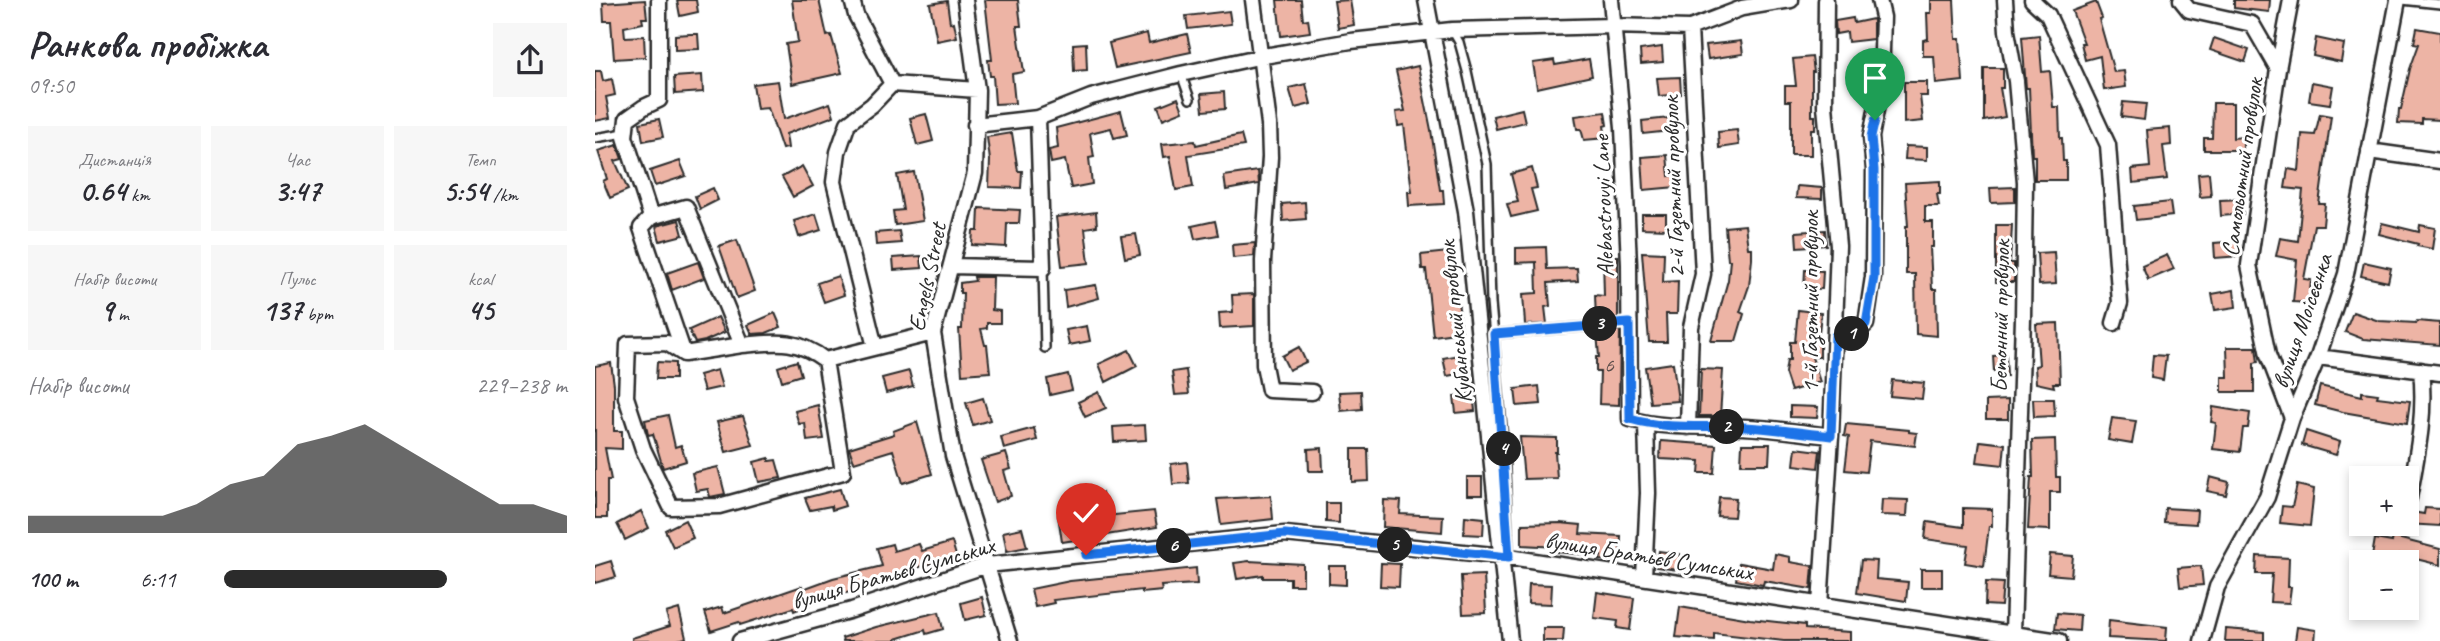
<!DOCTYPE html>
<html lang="uk">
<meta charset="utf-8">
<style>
:root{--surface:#fff;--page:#f7f7f7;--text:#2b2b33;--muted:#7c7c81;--accent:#2b2b2b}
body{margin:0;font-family:Caveat,sans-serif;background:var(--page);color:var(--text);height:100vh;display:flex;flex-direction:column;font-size:26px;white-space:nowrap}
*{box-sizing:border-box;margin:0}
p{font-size:23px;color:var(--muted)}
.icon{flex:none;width:38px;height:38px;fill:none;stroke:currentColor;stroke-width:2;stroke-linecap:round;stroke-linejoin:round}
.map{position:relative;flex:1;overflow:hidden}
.sheet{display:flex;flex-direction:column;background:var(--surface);width:595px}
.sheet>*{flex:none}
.fabs{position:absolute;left:1754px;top:466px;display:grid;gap:14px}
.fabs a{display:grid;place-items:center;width:70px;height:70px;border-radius:0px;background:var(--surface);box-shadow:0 4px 10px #0003;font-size:35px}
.pin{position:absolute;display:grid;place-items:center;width:60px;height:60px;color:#fff;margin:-72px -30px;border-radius:50% 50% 50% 0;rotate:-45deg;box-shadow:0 0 7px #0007}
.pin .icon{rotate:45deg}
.km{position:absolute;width:35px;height:35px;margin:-18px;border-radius:50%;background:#222;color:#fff;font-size:19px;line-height:35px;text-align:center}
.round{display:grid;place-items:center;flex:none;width:74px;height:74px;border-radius:0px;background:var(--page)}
.headline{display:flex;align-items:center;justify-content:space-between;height:119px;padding:0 28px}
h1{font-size:38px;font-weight:700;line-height:52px}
.metrics{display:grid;grid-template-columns:repeat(3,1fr);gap:10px;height:119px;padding:7px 28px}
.metrics div{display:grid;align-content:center;border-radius:0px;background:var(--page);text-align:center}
.metrics b{font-size:30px;font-weight:700}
.metrics small{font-size:19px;font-weight:400}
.metrics p{font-size:19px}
.chart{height:196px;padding:14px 28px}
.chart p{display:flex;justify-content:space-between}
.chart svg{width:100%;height:126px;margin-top:7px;fill:var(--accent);opacity:.7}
ul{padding:0 28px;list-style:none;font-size:23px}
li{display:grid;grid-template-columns:112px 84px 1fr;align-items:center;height:52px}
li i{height:18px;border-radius:9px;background:var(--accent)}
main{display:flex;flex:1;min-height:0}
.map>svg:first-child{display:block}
.building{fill:#edb4a5;stroke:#2b2b2b;stroke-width:2}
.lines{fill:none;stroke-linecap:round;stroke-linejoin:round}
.service-casing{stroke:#2b2b2b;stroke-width:12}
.minor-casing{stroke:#2b2b2b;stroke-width:19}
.service{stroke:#fff;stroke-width:7}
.minor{stroke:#fff;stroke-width:14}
.route-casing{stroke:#fff;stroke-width:14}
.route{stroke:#1a73e8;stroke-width:9}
.labels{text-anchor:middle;stroke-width:6;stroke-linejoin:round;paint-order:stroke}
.number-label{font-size:21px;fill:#5c4d4a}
.street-label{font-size:24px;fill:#2b2b2b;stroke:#fff}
</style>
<main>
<section class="sheet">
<div class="headline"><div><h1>Ранкова пробіжка</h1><p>09:50</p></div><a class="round"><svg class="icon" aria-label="share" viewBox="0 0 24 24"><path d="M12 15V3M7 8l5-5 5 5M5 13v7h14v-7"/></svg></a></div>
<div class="metrics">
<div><p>Дистанція</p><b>0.64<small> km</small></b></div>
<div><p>Час</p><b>3:47</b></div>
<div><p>Темп</p><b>5:54<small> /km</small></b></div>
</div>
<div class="metrics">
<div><p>Набір висоти</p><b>9<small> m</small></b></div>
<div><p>Пульс</p><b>137<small> bpm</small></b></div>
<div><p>kcal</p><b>45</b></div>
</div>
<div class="chart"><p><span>Набір висоти</span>229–238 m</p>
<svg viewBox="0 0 160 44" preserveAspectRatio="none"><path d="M0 44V38L10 38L20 38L30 38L40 38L50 34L60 27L70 24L80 13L90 10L100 6L110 13L120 20L130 27L140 34L150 34L160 38V44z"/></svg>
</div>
<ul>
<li><b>100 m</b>6:11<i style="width:65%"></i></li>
</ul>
</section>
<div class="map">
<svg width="1845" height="641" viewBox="0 0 1845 641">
<rect width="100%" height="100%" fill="#fff"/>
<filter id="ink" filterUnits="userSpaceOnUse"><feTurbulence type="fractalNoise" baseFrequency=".0143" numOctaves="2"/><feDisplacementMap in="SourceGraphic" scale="14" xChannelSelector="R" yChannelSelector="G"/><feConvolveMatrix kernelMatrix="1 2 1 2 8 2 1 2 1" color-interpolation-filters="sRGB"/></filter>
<g filter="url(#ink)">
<path class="building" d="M50 0 52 18H47L48 23 29 27 30 37 49 36 50 57 19 59 16 21H9L8 3Z
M82 0H101L103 12 85 16Z
M197 0H224L232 36 236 35 247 73 197 84 191 44 203 42Z
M390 0H423L426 26H422L429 72 417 74 420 103 400 104 398 76H395L393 60H397Z
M682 0H706L708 20 713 19 715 32 686 36Z
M755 0 759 25 743 28 739 1Z
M1336 0H1359L1361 39H1365L1368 81 1341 84 1339 56H1328V40L1333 39 1332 13H1336Z
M1639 0H1675L1674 12 1639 8Z
M352 1 355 23 359 22 362 37 342 41 335 4Z
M1501 2 1507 18 1504 19 1519 72 1529 71 1531 87 1509 90 1505 56 1490 60 1486 43H1489L1477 11Z
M634 11 636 24 593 29 591 16Z
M1258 18 1259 23 1278 19V39L1253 42 1252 32 1241 34 1240 21Z
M1822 28 1845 32V120L1827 119V124L1803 123 1804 109H1806L1815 69 1824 44 1819 43Z
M552 33 554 43 592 34 596 52 520 68 514 43Z
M95 34H103L104 49 80 50V35Z
M1444 35 1447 72 1455 71 1458 107H1464L1465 138H1467L1468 161H1471V180H1440V156H1437L1434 88H1431L1427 37Z
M1619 38 1654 50 1650 62 1615 50Z
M1721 38 1749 44 1746 62 1718 56Z
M1146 41 1148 54 1113 59 1111 45Z
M491 43 492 70 479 71 478 44Z
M1067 47 1068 62 1046 64 1045 50Z
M1217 57 1219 72H1217V116H1220V129H1216V155H1196V101H1190V86H1201L1198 59Z
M994 59 997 76 942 88 938 63 959 60 960 65Z
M823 66 836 130 845 190H848L849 204 814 206 813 192H817L809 125 803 126 801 112 810 111 801 71Z
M1389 68H1408V88H1405L1410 117 1389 121Z
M0 71H6L8 81 17 79 20 95 11 97 15 118 0 121Z
M107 75 108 92 80 94 79 77Z
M1085 77 1086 94 1064 96 1062 78Z
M183 81 189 119 235 103 239 116 191 134 193 148 187 149 173 108 162 109 158 84Z
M1309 82H1332V96H1325L1328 121 1309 123Z
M1717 82 1738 86 1735 104 1714 101Z
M711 84 716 104 700 108 694 88Z
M629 92 630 109 608 111 606 94Z
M583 98 588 111 568 119 563 106Z
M1528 102 1551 104 1549 120 1526 117Z
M1618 103H1638V138L1648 137V150H1609V138H1617Z
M927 109 930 122 901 129 898 116Z
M526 111 532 135 519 138 516 128 495 133 499 157 494 158 497 184 476 188 470 160 456 163 454 150 463 148 461 128Z
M1010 112 1012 125 1009 126 1011 138 989 140 986 129H982L980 116Z
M331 114 338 141 322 145 315 118Z
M1725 114 1736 116 1724 204H1730L1728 225H1719L1709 279 1716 280 1714 303 1698 302 1702 260 1681 256 1685 238 1703 241 1708 190 1690 188 1693 169 1704 171 1707 134 1720 135Z
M1074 118 1075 131 1048 134 1047 121Z
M64 119 68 137 48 141 45 123Z
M1575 128 1576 145 1568 146 1572 179 1538 183 1537 169 1555 167 1552 130Z
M1142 130 1144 145 1124 148 1123 132Z
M417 133 423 171H427L426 188 394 187 395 160 392 137Z
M646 135 649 146 593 155 598 187 581 190 575 156 569 157 567 144 600 141 601 145Z
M22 145 27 159 20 161 33 190 15 198 8 181 12 179 3 151Z
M1311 146 1332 147V160L1310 159Z
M1072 155 1074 176 1080 175 1081 187 1049 190 1047 157Z
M85 161 91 176 60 186 55 171Z
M207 166 218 186 198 197 187 177Z
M937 168 942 188 936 189 942 211 916 217 912 204 923 202 916 174Z
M663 171 664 184 631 190 629 176Z
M319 172 328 221 300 225 298 211 308 210 302 175Z
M1614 173 1616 196 1605 197 1603 174Z
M1345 181V194H1342L1344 206H1330V222H1338V247H1335L1337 289H1341L1342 336 1321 334 1320 274H1311V226H1313L1310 183Z
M1202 186 1227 188V199L1201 198Z
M1420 187V202L1396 203 1395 188Z
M118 188 123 200 105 209 100 196Z
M1647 199 1648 214 1626 216 1625 200Z
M710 202 711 219 688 221 687 204Z
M1575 202 1577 216 1541 220 1539 206Z
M384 208 425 210 424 223H412L411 247 377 245 378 231H383Z
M501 212 502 226 490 228 494 263 467 266 461 217Z
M221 214 226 230 204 237 199 221Z
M1047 214H1071V229L1047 228Z
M84 220 88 235 65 241 61 226Z
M620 221 623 235 600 239 597 226Z
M1787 223 1824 232 1825 225 1840 228 1837 249 1822 246 1823 244 1784 234Z
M1150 225 1153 248H1157V259L1154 286 1145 312 1149 314 1141 341H1116L1133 280 1135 260H1133L1130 227Z
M1401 225H1417L1415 263H1419V282H1401Z
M1230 230 1231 245 1202 247 1201 232Z
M304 231 306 243 281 245 280 233Z
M541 234 545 255 530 258 526 236Z
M142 240 160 291 142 298 124 246Z
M1644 241 1645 256 1620 258 1619 243Z
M660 243 659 256 638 258 637 245Z
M951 247 952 269 982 268 983 281 953 283 955 306 950 307 952 324 930 325 928 294 942 293 941 262 921 263V248Z
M853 252 856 287 861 286 867 332 838 336 831 269H827L826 255Z
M1047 252 1069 253 1068 282 1083 281 1082 314H1071L1072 342H1054Z
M1459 252 1461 284 1444 285 1442 253Z
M1572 255 1579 269 1553 280 1547 266Z
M326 256 327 268 299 270 298 258Z
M1008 256H1023V318L1001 320 1000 295 1009 296Z
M103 262 109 278 77 290 72 273Z
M1769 262 1796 268 1793 282 1766 276Z
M1210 270 1228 271 1227 289 1209 288Z
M243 276 249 295 229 302 222 283Z
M379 277H398L397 310 405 311V323H392V328L386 329 390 345H392L395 372 367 374 364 329H367L368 293H365V283L380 281Z
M501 285 504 298 471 307 469 290Z
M1639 290 1641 307 1620 310 1617 294Z
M659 294V326L625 328 624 313 638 312 637 295Z
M1203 310 1226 313 1223 343H1225V357H1217L1225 382 1196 391 1190 373 1192 360H1195V342H1200Z
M1758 312 1784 321 1821 323 1822 321 1845 323V345L1768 339 1750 332Z
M180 313 186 327 171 333 157 334 153 325Z
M123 317 130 332 110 341 100 343 94 330Z
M1463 323 1465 383H1458L1459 387 1441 383 1440 366 1444 365 1441 324Z
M492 326 495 341 474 345 471 330Z
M1025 330 1024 405 1004 404 1005 372H1001V357H1004L1002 332Z
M704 347 711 362 694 370 687 356Z
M1632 347H1661L1663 362 1659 363V392H1627V377H1633Z
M534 350 542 366 511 382 504 364Z
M869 354 873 372 852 376 848 358Z
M1411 355 1412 376 1399 372 1398 356Z
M1558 355 1571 356 1568 380 1556 378Z
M202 361 206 375 187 381 183 367Z
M62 362 80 363V379H61Z
M16 363 19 385V431H27V449L10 448 16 480H12V518H0V366Z
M1078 363 1083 401 1055 403 1050 367Z
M1106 369 1128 370 1125 416H1104Z
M122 370 127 387 109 391 104 375Z
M591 370 594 394 580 395 577 372Z
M314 371 318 386 291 393 287 378Z
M473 374 477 390 455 395 452 379Z
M1297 380 1329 383 1327 399 1295 396Z
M944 386 946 404 922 406 920 389Z
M1725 386 1767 396V392L1783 394 1782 397 1815 401 1812 423 1748 412 1720 405Z
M766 391 767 409 746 411 744 392Z
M504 392 511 408 490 417 483 402Z
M878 393 880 411 861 413 859 396Z
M388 398 395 420 378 425 371 403Z
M1438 399H1459L1460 416 1439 417Z
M1413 400V419H1391V401Z
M223 405 229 439 212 441 210 423 204 424 200 411Z
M1195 406 1223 407 1222 418 1195 417Z
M1618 407 1655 413 1653 428H1648L1645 452 1618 449 1621 423 1616 422Z
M73 415 80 447 86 445 91 461 68 468 58 434 53 435 50 420Z
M148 416 158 445 131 452 122 422Z
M1517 418 1541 421 1537 444 1513 440Z
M322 422 337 474 308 483 298 450 259 462 254 448 299 434 298 431Z
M1251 424 1314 430V432L1322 433 1320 446 1275 441 1271 472 1250 470 1254 437 1249 436Z
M550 425 551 440 519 442 518 427Z
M439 428 442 440 409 449 406 437Z
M1711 431 1745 442 1741 455 1707 445Z
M925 437 962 438V452H960L962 478 929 479Z
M1460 439 1461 477H1465V492H1455V530L1433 529 1436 477H1438L1437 440Z
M1066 441 1121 445 1119 473H1104L1105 461 1065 459Z
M1385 441 1410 444 1408 465 1382 462Z
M1147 444H1175L1174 464H1146Z
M727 448 728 471H714L713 449Z
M1201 448 1225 451 1223 468 1199 465Z
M757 449H773L774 481 757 482Z
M411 453 416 469 409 471 416 496 400 502 386 460Z
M174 458V461L181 460 186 478 164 482 159 462Z
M592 462 594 483 578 484 576 464Z
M123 467 130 494 115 497 113 489 101 491 97 473Z
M872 477H887V495H872Z
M1615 477 1634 482 1631 495 1612 491Z
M1702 485 1719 489 1715 526 1685 523 1687 506 1697 507Z
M245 489 250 506 237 510 236 506 215 510 210 498Z
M507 493 510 516 559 511 562 527 467 542 463 515 496 509 494 495Z
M676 496 678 519 626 525 622 499Z
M1124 497 1141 498 1139 517 1122 516Z
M1287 499 1313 500 1312 516 1286 515Z
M789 500 806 501 805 514 848 516 847 532 788 527Z
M731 503H744V523L731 522Z
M1368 508 1397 509V526H1394L1389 566 1370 563 1373 545 1330 539 1332 522 1368 527Z
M1570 508 1602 510 1601 524 1569 522Z
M1830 508 1845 509V526L1811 524V511L1829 514Z
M46 511 54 528 30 540 22 524Z
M870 516 889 518 888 535 869 534Z
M90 520 98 538 78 547 70 530Z
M965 523 986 525 985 534 1026 536 1025 561 1005 560 1006 556 962 552 963 547 927 545V524Z
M427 528 432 547 412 551 408 532Z
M1798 537 1845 549V565L1805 555 1804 559 1777 556 1780 539 1797 542Z
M357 542 362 559 342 565 341 562 279 581 280 585 229 599 199 611 198 608 145 625 144 622 116 631 110 612 127 607 129 613 207 586 208 589 238 578 287 566 282 548 297 544 299 551 324 544 327 551Z
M1064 551 1085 554 1083 570 1061 567Z
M1180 554 1195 557V562L1218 566 1216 589 1169 581 1168 585 1141 580 1144 563 1178 569Z
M1455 554 1478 556 1476 576 1453 574Z
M1662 556 1694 558 1693 587H1696L1694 603 1675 602 1677 574H1661Z
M1266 560 1282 561 1281 579 1313 582 1311 601 1262 593Z
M16 561 21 577 0 583V566Z
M654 561 708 564V585H695V578H668V575L642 579 639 563Z
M786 563 805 564 804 587 785 586Z
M734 566H751V585L734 584Z
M1606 566 1608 585 1585 587 1583 568Z
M601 568 602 584 566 586 567 591 547 593V590L458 600 459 603 440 607 436 589 475 581Z
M1326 569H1347V587H1326Z
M889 575 891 613 868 614 866 576Z
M1391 582 1408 583 1406 606 1390 605Z
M934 584 957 585 956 604 933 603Z
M1002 592 1039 598 1035 630 1022 628 1023 621 999 618Z
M387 597 391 615 370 620 366 603Z
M1085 607 1155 619 1210 625V629L1255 632V641H1189L1119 633V640L1081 637Z
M84 609 91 638 78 641H37V638L75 626 71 613Z
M344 612 348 629 331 634 330 630 301 639V641H248L247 638 281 627Z
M1462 613 1485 615 1484 631 1460 629Z
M1514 620 1572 627 1571 641 1513 638Z
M1702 627 1721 630 1720 641H1700Z
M948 628H969L968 641H948Z
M1631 629 1669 632V641H1630Z"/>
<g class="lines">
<g class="service-casing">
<path id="service" d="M1807 0 1845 4
M857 30 864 42 872 71 892 164 896 303 909 450 914 557
M586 74 595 99
M0 138 30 133
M448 268 450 348
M899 334 1034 323"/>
</g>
<g class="minor-casing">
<path id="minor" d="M64 0V100L49 107 32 119 30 137 56 217 46 228 89 354 72 343 33 344 31 397 48 449 76 507 124 506 248 472 230 360
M257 0 261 15 297 84 277 105 253 123 243 152 239 182 280 347
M370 0 382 90 380 173 338 333 358 456 415 641
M658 0 674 124 675 157 668 261 669 365 674 390 717 392
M831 0 871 211 915 641
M1016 0 1028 128 1034 264 1035 419C1072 430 1111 425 1149 427 1178 428 1207 433 1236 436
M1410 0 1412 31 1421 81 1430 182 1428 318 1418 633
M1437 0 1453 15 1513 145 1525 303 1519 323
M1586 0 1594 10 1657 24 1683 69
M1696 0 1683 69 1654 265 1673 355 1697 418
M297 84 382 90
M380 125 443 118 496 97 586 74 663 57 756 41 857 30 1017 26 1095 28 1147 8 1196 0
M1774 151 1845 161
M56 217 91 207 147 345C182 342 201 338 230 360L338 333
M356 266 448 268 443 118
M1240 336 1260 334 1271 324 1278 277 1279 170 1276 137 1286 84 1288 17 1284 0
M89 354 147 345
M1723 357 1845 373
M1093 427 1096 327 1108 274 1095 28
M1814 498C1822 455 1831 415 1826 370
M1049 577 1053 493 1051 424
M1225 605 1236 436 1243 246 1230 106 1231 0
M145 641 257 610 392 565 690 534 908 556 1464 641
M1607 641 1622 587 1672 497 1697 418 1723 357 1751 274 1803 0"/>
</g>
<use href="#service" class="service"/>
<use href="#minor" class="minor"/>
</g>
</g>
<g class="lines" filter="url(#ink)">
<g class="route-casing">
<path id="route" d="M491 555 690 534 914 557 899 334 1034 323 1035 419C1072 430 1111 425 1149 427 1178 428 1207 433 1236 436L1240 336 1261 334 1271 324 1279 277V170L1276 137 1280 120"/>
</g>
<use href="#route" class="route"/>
</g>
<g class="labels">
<g class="number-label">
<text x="1014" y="372">6</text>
</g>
<g class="street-label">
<text transform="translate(1647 167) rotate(-82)" y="8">Самольотний провулок</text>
<text transform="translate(1078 187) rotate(-92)" y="8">2-й Газетний провулок</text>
<text transform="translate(1008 206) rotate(-92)" y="8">Alebastrovyi Lane</text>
<text transform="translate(332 277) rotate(-78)" y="8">Engels Street</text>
<text transform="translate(1215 302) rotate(-90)" y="8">1-й Газетний провулок</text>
<text transform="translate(1405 316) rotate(-89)" y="8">Бетонний провулок</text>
<text transform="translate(1707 321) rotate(-71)" y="8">вулиця Моісєєнка</text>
<text transform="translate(860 322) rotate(-96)" y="8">Кубанський провулок</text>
<text transform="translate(1054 556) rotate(9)" y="8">вулиця Братьєв Сумських</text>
<text transform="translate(298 573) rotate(-16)" y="8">вулиця Братьєв Сумських</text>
</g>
</g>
</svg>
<div class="fabs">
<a>+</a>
<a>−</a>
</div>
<div class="pin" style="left:1280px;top:120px;background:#1e9e55"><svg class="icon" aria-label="arrive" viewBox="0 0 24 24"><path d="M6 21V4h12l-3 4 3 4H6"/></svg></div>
<div class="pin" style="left:491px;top:555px;background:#d93025"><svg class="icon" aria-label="check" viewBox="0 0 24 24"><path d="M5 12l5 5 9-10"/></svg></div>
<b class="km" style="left:1257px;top:334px">1</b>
<b class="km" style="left:1132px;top:427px">2</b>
<b class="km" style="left:1005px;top:324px">3</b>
<b class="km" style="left:909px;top:449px">4</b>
<b class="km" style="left:800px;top:545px">5</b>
<b class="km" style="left:579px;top:546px">6</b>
</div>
</main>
